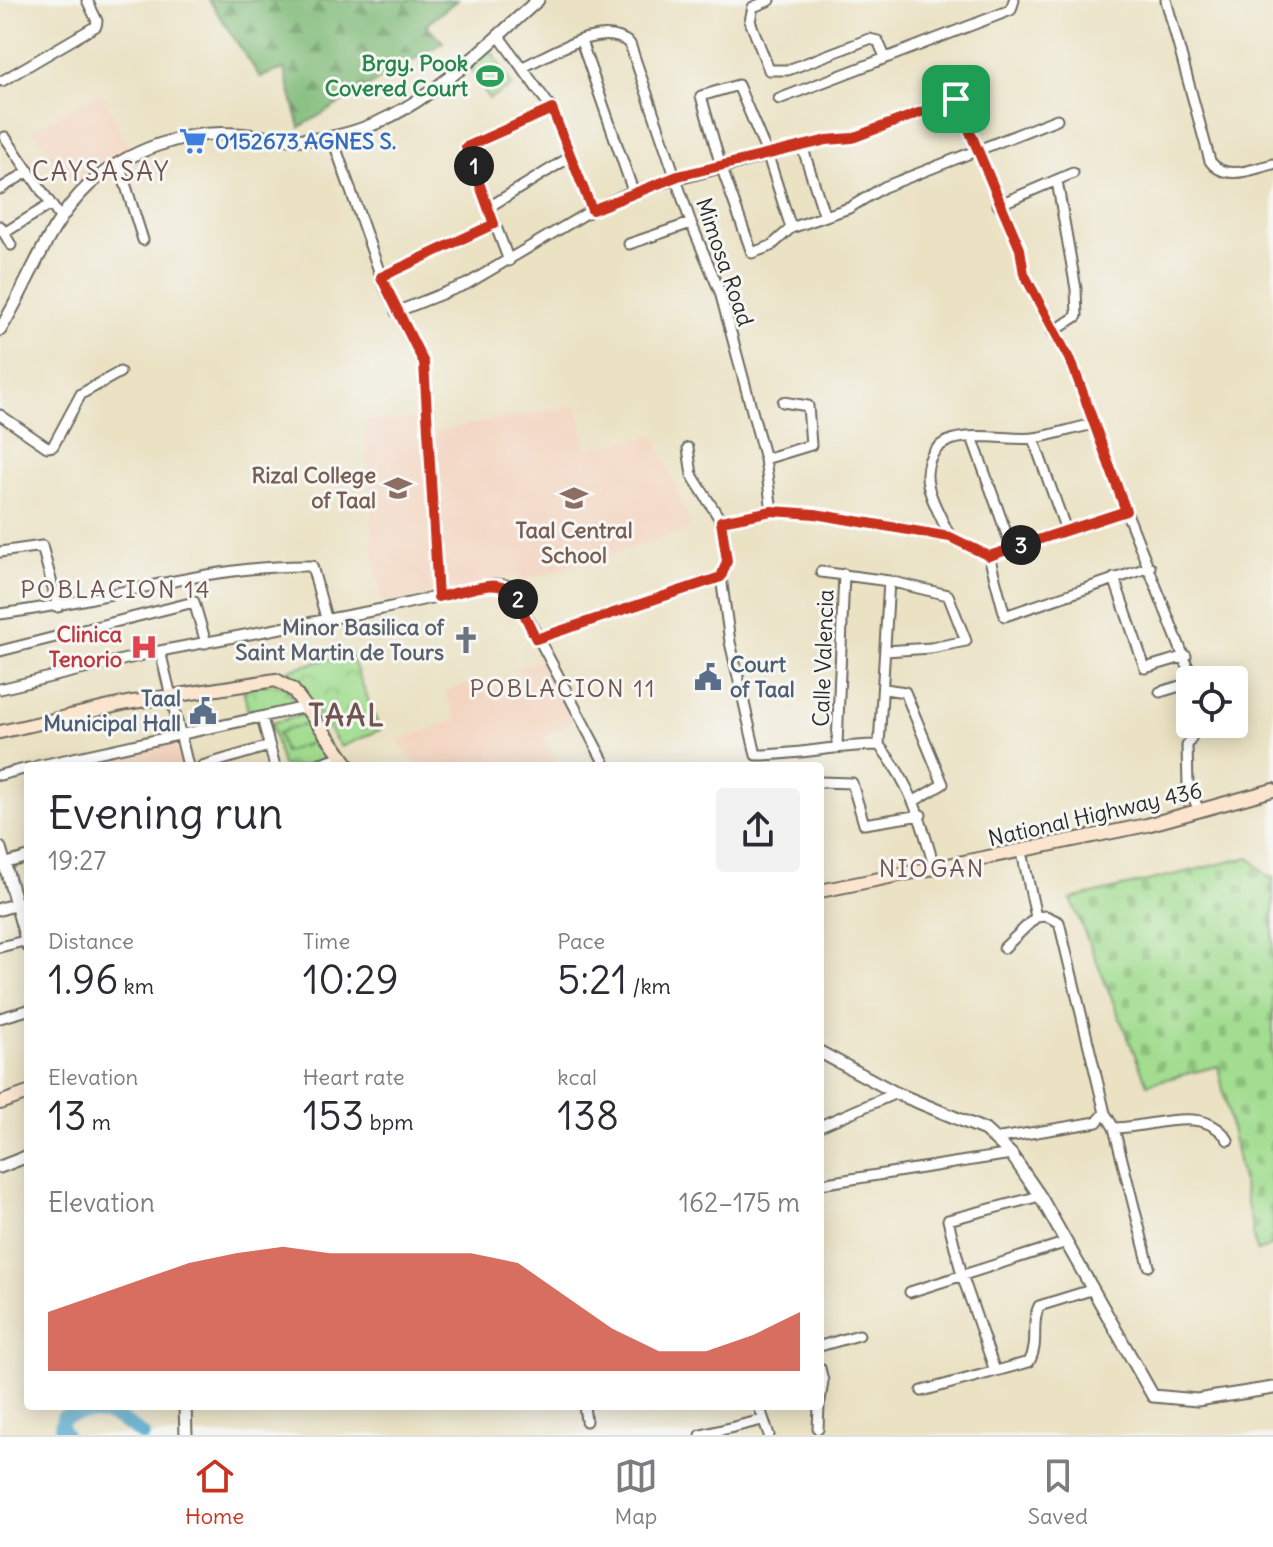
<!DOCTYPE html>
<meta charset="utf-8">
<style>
:root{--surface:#fff;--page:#f2f2f3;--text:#2b2b33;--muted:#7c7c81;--line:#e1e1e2;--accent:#c8321e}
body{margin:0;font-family:Delius,sans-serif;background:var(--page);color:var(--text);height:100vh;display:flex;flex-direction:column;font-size:30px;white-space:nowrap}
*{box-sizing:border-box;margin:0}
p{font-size:26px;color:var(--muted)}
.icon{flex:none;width:44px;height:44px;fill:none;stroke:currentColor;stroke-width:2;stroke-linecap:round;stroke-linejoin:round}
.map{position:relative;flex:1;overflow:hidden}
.details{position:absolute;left:24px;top:762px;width:800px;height:648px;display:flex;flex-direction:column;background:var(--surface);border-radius:8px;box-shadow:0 4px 20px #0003}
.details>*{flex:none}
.controls{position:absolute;left:1176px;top:666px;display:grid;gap:16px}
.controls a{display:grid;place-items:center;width:72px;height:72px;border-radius:8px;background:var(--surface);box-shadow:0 4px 20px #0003;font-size:40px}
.pin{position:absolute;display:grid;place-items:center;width:68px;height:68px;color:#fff;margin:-34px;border-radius:16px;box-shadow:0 4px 12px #0006}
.km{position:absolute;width:40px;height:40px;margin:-20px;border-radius:50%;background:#222;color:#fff;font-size:22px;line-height:40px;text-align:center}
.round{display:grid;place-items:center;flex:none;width:84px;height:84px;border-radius:8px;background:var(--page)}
.headline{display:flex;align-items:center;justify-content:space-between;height:136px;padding:0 24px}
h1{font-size:44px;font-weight:600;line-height:60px}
.metrics{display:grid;grid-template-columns:repeat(3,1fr);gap:12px;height:136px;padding:8px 24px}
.metrics div{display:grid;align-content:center}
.metrics b{font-size:40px;font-weight:600}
.metrics small{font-size:22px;font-weight:400}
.metrics p{font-size:22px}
.chart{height:224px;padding:16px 24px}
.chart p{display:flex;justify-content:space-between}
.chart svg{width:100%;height:144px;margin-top:8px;fill:var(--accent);opacity:.7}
.menu{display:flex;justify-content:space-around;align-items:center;height:112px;border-top:2px solid var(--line);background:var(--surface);font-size:22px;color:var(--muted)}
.menu a{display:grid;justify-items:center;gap:4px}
.menu .on{color:var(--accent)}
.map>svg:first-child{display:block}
.built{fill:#f3d4bf}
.forest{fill:url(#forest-firs);stroke:#567452;stroke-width:2}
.cemetery{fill:url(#cemetery-stones);stroke:#66845e;stroke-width:2}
.park{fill:url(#park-crowns);stroke:#66845e;stroke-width:2}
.garden{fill:#a2dd90;stroke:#66845e;stroke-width:2}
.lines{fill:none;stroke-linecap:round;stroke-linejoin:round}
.river{stroke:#4ea7cc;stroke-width:14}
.minor-casing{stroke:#6e6b61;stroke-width:13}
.tertiary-casing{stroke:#6e6b61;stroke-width:15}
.secondary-casing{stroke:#6e6b61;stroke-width:16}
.minor{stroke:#fff;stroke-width:9}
.tertiary{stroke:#fff;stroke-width:11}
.secondary{stroke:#fbe5cf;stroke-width:12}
.route-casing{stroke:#fff;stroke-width:16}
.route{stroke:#c8321e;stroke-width:10}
.labels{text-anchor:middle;stroke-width:6;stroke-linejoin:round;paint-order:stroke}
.leisure-label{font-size:22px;font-weight:bold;fill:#27864d;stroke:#f6f6f2;text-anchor:end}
.shop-label{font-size:22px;font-weight:bold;fill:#366cbe;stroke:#f6f6f2;text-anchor:start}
.street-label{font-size:22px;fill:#2b2b2b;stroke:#f6f6f2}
.education-label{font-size:22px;font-weight:bold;fill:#785e54;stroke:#f6f6f2;text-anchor:end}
.worship-label{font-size:22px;font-weight:bold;fill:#5b616d;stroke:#f6f6f2;text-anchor:end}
.health-label{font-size:22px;font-weight:bold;fill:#be3a42;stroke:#f6f6f2;text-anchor:end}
.service-label{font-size:22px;font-weight:bold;fill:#4e5e75;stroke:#f6f6f2;text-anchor:start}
.neighbourhood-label{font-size:24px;letter-spacing:2px;fill:#715352;stroke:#f6f6f2}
.quarter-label{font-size:26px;letter-spacing:2px;fill:#715352;stroke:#f6f6f2}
.district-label{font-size:30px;font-weight:bold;letter-spacing:2px;fill:#715352;stroke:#f6f6f2}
</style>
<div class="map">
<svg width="1273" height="1435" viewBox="0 0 1273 1435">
<defs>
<pattern id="forest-firs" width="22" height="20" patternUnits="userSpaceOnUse" patternTransform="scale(2)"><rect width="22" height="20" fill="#81bc7a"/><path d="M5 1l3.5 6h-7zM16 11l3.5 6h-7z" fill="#6a9964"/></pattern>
<pattern id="cemetery-stones" width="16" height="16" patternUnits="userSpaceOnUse" patternTransform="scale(2)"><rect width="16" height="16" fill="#a2dd90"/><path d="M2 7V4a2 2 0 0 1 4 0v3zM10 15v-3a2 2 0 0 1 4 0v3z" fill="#8cbe7c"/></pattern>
<pattern id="park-crowns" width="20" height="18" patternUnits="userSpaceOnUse" patternTransform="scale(2)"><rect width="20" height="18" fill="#a2dd90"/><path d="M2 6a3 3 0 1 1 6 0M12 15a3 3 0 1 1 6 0" fill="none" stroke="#8cbe7c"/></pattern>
</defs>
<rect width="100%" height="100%" fill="#f6f6f2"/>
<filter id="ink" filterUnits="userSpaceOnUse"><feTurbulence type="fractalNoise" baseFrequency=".0125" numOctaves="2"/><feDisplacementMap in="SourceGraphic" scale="16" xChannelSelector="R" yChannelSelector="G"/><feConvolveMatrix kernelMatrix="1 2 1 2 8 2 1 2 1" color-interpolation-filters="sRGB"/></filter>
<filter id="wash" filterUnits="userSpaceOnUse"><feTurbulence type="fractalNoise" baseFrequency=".006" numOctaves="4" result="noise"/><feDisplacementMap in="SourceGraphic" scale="32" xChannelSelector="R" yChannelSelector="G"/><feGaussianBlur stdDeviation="1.8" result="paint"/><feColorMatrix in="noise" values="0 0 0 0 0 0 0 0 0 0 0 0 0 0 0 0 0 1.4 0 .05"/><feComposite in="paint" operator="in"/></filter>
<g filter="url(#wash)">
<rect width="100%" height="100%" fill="#ebe2c4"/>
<path class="built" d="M101 92 132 154 75 193 32 130Z
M577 405 587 449 655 435 692 529 519 583 516 575 439 595 435 431Z
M423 419 432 594 382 604 374 556 365 420Z
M543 660 575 721 545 736 560 766H419L397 741 456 720 445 691 484 678 492 697 523 685 516 668Z
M174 743 182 766H84L83 763Z"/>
<path class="forest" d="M209 0H457L426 25 443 42 300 127 284 69 260 77Z"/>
<path class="cemetery" d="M1249 857 1269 878 1273 877V1245L1257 1251 1218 1066 1147 1084 1071 899Z"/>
<path class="park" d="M350 653 380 730 341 747 287 670Z
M270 684 285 687 297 704 249 717 243 687Z
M306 714 337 755 303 766H282L271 723Z"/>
<path class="garden" d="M492 52 512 86 489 99 469 66Z
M310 723 316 741 284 752 278 733Z"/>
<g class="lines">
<path class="river" d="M66 1435 61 1427 63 1417C100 1407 112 1412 143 1435"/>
</g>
</g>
<g filter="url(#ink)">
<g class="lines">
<g class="minor-casing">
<path id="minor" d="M770 0 753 7 750 21 769 70H788L869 39 878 41 885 57
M1166 0 1210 161C1225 182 1253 169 1273 164
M498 35 552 109 592 210
M581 41 633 191
M523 67C550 55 603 19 630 44L691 223 720 292 765 459 772 511
M2 81 96 26 97 21 87 0
M779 99 1011 10 1014 0
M5 137 61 219
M332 137 385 288 424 363 438 597
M802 146 824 214
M119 164 143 240
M0 189 29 171
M998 205 1073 173
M489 207 570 157
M0 226 11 245
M791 228 768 156 738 85 701 96 721 166 752 253 771 246 791 228 849 208 884 187 1057 119
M4 233 51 204
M629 244 691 223
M509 261 466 147 552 109
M381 277 494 224
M396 312 467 284 592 210 633 191 827 140 852 138 956 99 1020 249 1024 274 1073 366 1126 511 1193 680
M1053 332 1077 316 1076 289 1057 181
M0 415 47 447 53 446 81 394 120 372
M972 437 1012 549
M1033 438 1066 530
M688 448 692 475 721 521 727 561 721 577 730 642 756 755C798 755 837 745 879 745
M765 459 811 445 808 406 783 402
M721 521 772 511 815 514 950 537 989 556 1126 511
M950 537C943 520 926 493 927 474 930 419 998 442 1034 438 1054 435 1074 428 1094 424
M0 552 42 546 58 607
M989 556 1005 616 1150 567
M821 572 889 581 948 595 966 641 931 648 885 651
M1114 578 1145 668 1186 656
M889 581 879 745C911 784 922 822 935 870
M0 614C105 602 205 564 312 566L326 618
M536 639 721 577
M0 651 194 602 206 643
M160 651 188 766
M0 689 160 651 382 609 494 584 506 585 515 594 606 766
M885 689 905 692 943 784 916 800
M1160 692 1190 683
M262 718 275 766
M1198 724 1187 746 1188 786 1199 810
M837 745 844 574
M37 766 306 707
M202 766 269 746
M312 766 342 756
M0 775 28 768
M820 782 852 783 864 824 921 815
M0 865 28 857
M1036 917 1046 916 1059 922 1105 1113 1114 1128 1149 1266
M0 947 28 940
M1004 948 1036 917 1022 852
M0 1018 28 1010
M820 1126 896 1093
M1114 1128C1151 1128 1204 1103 1228 1140
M994 1139 1097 1122 1105 1113
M820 1184 1011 1154
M910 1292 1064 1243
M820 1346 859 1335
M820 1368 823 1381 820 1401
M995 1371 962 1275 948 1220 1040 1196
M922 1391 1029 1362C1040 1343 1030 1324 1039 1306L1091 1290
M584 1406 586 1421
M759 1406 769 1435
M818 1429 819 1406
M701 1435 762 1420"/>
</g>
<g class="tertiary-casing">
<path id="tertiary" d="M0 330C30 282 46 225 89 185 127 151 184 130 235 134 266 136 301 143 332 137 413 122 479 52 538 0
M0 848 28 946
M0 909 28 901
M820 1052 896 1093 985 1130 1011 1154 1040 1196 1153 1396 1197 1400 1273 1388
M0 1167 28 1156
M185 1406 186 1435"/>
</g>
<g class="secondary-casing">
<path id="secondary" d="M0 732 127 703 276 680 293 690 349 766
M820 891 1147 825 1273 790
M0 1103 28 1093"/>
</g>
<use href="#minor" class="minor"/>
<use href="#tertiary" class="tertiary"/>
<use href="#secondary" class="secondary"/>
</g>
</g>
<g class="lines" filter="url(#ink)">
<g class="route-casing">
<path id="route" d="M956 99 1020 249 1024 274 1073 366 1126 511 989 556 950 537 815 514 772 511 721 521 727 561 721 577 536 639C505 572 507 581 438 597L424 363 381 277 494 224 466 147 552 109 592 210 678 176 827 140 852 138Z"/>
</g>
<use href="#route" class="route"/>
</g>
<defs>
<g id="stadium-bare" transform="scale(2.16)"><path d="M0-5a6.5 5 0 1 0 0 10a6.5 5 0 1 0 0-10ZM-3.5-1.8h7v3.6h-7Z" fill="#2e9e5b" stroke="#f6f6f2" stroke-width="2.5" paint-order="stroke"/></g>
<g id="supermarket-bare" transform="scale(2.16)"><path d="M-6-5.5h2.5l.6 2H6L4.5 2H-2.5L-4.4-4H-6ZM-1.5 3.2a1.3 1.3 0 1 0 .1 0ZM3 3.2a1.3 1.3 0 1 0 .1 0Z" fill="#3f7fe0" stroke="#f6f6f2" stroke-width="2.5" paint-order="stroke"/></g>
<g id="university-bare" transform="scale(2.16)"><path d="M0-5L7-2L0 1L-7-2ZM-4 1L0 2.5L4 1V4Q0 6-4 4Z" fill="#8d6e63" stroke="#f6f6f2" stroke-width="2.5" paint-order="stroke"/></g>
<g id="school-bare" transform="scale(2.16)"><path d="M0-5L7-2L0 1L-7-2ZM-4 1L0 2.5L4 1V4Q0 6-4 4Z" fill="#8d6e63" stroke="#f6f6f2" stroke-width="2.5" paint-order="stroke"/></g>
<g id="church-bare" transform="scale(2.16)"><path d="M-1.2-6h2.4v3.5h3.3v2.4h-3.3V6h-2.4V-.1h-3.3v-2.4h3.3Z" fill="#6b7280" stroke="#f6f6f2" stroke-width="2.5" paint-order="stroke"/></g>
<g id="hospital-bare" transform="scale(2.16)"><path d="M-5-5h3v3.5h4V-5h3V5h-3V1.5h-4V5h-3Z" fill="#e0444e" stroke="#f6f6f2" stroke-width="2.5" paint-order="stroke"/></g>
<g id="civic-bare" transform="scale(2.16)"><path d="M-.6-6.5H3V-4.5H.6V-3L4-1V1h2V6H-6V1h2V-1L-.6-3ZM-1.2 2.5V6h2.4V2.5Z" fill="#5c6f8a" stroke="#f6f6f2" stroke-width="2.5" paint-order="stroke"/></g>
</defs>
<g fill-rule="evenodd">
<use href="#stadium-bare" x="490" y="76"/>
<use href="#supermarket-bare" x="193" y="141"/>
<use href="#university-bare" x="398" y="488"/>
<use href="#school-bare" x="574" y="498"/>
<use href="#church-bare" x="466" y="640"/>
<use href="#hospital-bare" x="144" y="647"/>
<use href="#civic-bare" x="708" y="677"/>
<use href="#civic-bare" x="203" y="711"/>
</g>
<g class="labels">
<g class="leisure-label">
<text x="468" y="71">Brgy. Pook<tspan x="468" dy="25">Covered Court</tspan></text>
</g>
<g class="shop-label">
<text x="215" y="149">0152673 AGNES S.</text>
</g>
<g class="street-label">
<text transform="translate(725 262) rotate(71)" y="8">Mimosa Road</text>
<text transform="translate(823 658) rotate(-88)" y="8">Calle Valencia</text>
<text transform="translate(1095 814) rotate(-13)" y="8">National Highway 436</text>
</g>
<g class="education-label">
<text x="376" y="483">Rizal College<tspan x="376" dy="25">of Taal</tspan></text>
<text x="574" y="538" text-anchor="middle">Taal Central<tspan x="574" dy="25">School</tspan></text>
</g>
<g class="worship-label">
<text x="444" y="635">Minor Basilica of<tspan x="444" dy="25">Saint Martin de Tours</tspan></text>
</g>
<g class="health-label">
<text x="122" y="642">Clinica<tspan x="122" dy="25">Tenorio</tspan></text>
</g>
<g class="service-label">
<text x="730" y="672">Court<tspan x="730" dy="25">of Taal</tspan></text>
<text x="181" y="706" text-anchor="end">Taal<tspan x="181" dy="25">Municipal Hall</tspan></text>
</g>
<g class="neighbourhood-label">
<text x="116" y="598">POBLACION 14</text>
<text x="563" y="697">POBLACION 11</text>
<text x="932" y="877">NIOGAN</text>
</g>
<g class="quarter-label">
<text x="101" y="181">CAYSASAY</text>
</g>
<g class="district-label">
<text x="347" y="726">TAAL</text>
</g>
</g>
</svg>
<div class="controls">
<a><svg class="icon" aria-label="locate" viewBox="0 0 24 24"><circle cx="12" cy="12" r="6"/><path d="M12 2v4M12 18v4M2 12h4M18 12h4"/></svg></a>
</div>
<div class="pin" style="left:956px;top:99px;background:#1e9e55"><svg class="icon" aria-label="arrive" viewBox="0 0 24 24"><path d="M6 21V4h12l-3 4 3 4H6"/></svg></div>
<b class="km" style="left:474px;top:166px">1</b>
<b class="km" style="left:518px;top:599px">2</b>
<b class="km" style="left:1021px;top:545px">3</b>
<section class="details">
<div class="headline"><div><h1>Evening run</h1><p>19:27</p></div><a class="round"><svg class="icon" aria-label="share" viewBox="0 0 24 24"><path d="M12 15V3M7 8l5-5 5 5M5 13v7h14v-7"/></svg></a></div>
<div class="metrics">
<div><p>Distance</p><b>1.96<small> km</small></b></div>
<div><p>Time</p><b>10:29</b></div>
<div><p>Pace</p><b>5:21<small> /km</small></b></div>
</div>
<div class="metrics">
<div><p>Elevation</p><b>13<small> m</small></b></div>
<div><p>Heart rate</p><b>153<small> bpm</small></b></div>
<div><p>kcal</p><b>138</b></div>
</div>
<div class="chart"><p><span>Elevation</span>162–175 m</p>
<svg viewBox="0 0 160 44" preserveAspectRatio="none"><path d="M0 44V26L10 21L20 16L30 11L40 8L50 6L60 8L70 8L80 8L90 8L100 11L110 21L120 31L130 38L140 38L150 33L160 26V44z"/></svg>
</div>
</section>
</div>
<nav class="menu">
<a class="on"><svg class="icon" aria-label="home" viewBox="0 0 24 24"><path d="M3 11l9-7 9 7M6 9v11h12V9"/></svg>Home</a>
<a><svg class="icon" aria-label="map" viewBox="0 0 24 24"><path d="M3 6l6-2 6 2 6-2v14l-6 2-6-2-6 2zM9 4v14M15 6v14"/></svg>Map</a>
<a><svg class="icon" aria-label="saved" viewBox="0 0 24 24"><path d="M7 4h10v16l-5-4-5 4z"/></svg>Saved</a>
</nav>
